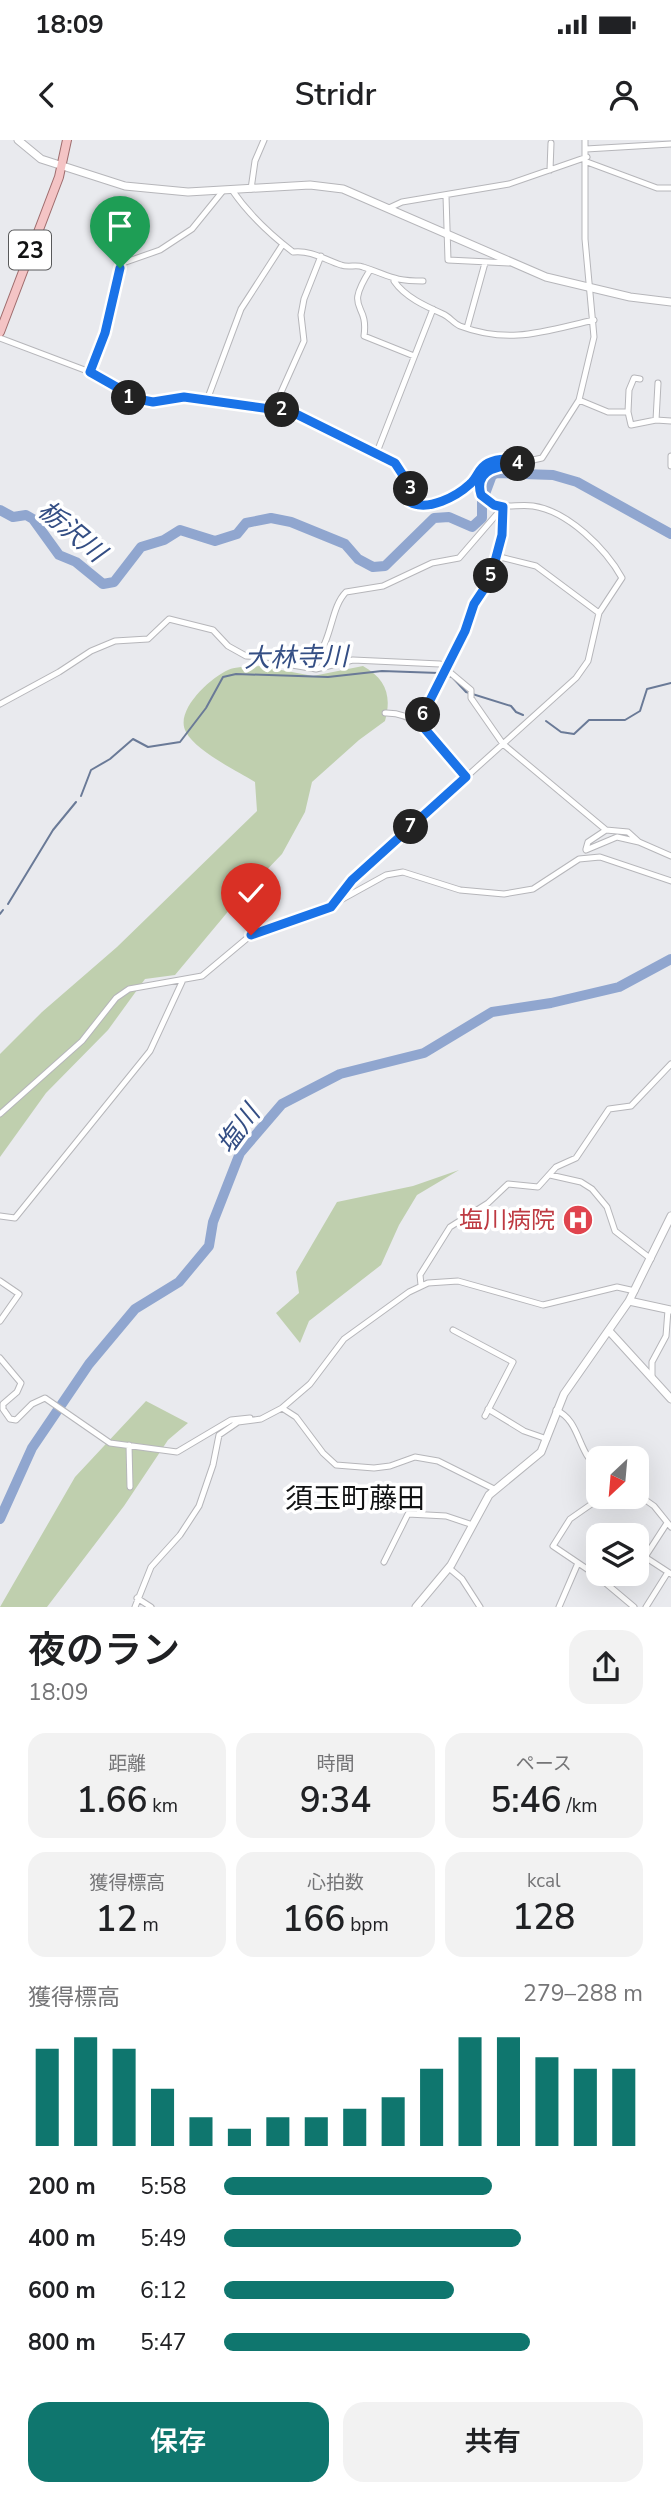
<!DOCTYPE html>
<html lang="ja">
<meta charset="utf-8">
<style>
:root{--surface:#fff;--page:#f2f2f2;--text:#202124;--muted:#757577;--accent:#0f766e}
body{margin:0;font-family:"Nunito Sans","Noto Sans JP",sans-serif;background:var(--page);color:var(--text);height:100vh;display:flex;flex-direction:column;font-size:26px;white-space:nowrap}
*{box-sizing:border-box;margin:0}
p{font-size:23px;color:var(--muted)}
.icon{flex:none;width:38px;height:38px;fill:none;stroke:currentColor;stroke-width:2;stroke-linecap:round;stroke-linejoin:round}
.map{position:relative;height:1467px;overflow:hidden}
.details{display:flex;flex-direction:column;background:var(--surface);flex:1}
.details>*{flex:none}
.needle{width:46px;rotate:206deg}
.controls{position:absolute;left:586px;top:1306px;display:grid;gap:14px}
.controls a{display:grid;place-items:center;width:63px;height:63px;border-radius:14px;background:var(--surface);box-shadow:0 7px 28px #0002;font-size:35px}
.pin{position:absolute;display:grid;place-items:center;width:60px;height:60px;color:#fff;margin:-72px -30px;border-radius:50% 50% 50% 0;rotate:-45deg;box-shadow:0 0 7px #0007}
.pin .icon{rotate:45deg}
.km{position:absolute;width:35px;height:35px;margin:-18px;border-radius:50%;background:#222;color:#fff;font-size:19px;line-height:35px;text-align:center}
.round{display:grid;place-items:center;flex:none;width:74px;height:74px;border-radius:21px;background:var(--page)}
.summary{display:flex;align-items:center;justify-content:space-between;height:119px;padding:0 28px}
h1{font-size:38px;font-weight:600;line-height:52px}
.figures{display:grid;grid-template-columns:repeat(3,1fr);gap:10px;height:119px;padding:7px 28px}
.figures div{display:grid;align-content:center;border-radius:18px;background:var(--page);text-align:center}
.figures b{font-size:35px;font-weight:600}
.figures small{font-size:19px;font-weight:400}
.figures p{font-size:19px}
.chart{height:196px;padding:14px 28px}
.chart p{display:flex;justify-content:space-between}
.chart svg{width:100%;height:126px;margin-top:7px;stroke:var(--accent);stroke-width:6}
.button{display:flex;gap:14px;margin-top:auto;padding:14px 28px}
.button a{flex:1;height:80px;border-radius:21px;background:var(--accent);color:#fff;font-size:28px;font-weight:600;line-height:80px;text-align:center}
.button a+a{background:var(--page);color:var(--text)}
ul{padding:0 28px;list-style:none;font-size:23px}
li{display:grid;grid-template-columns:112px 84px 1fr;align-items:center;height:52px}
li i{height:18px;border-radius:9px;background:var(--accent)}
.status{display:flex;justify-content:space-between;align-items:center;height:49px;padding:0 35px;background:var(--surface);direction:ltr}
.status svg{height:19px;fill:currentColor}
header{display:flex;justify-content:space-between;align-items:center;height:91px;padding:0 28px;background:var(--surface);font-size:32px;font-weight:600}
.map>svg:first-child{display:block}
.green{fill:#bfcfae}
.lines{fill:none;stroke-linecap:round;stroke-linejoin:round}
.stream{stroke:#6a7a97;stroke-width:2}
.river{stroke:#90a6cf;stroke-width:10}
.street-casing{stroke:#b6b6ba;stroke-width:7}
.secondary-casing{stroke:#b6b6ba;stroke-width:9}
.primary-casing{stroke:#9f6c6d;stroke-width:10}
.street{stroke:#fff;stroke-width:5}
.secondary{stroke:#fff;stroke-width:7}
.primary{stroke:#f4c4c5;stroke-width:8}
.route-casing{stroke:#fff;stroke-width:14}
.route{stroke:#1a73e8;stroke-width:9}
.labels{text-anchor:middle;stroke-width:7;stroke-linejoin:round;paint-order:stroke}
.shield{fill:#fff;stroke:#58595a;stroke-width:2}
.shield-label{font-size:23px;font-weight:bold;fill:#111213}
.health-label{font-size:24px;fill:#be3a42;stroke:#fff;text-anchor:end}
.water-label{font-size:26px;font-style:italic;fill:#344e84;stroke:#fff}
.quarter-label{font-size:28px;fill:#111213;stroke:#fff}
</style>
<div class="status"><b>18:09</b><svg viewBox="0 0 49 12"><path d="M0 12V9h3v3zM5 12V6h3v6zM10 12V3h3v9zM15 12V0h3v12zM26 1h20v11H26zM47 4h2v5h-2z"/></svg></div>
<header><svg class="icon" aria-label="back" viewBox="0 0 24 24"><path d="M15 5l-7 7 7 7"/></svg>Stridr<svg class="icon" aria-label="person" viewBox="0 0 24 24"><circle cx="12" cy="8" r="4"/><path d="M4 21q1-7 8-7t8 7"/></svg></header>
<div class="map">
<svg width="671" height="1467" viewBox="0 0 671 1467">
<rect width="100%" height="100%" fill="#e9eaee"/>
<path class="green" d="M260 526 313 536 363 526C386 539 392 556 385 581L359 600 312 642 305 672 282 714 236 762 175 835 145 839 108 890 46 953 0 1017V914L42 872 117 807 257 671 255 642C237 631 196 611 186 592 174 571 210 538 228 530 237 526 249 527 260 526Z
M459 1030 417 1055 399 1085 381 1125 309 1181 300 1203 276 1173 299 1153 296 1132 337 1062 413 1046Z
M146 1261 188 1283 168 1300 124 1366 47 1467H0L75 1337Z"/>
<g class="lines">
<path class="stream" d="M546 581 561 592 574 594 589 580H625L640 571 647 549 671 543
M81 656 91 630 110 619 133 599 148 607 180 602 206 568 223 537 236 534 328 537 382 531 439 533 452 537 466 552 511 566 516 572 523 575
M8 764 53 690 76 662
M0 774 3 770"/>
<path class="river" d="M0 370 13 377 26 375 33 379 59 415 76 422 103 444 114 442 141 407 164 400 180 390 215 401 237 394 246 383 271 378 291 382 345 404 358 419 373 427 385 426 434 378 449 377 472 387 482 378V362L492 335 497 333 553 335 577 342 671 394
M0 1379 32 1308 89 1224 135 1169 179 1142 209 1106 213 1082 240 1013 282 964 340 934 424 913 492 872 551 863 619 847 671 819"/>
<g class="street-casing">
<path id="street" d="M586 9 671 4
M587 22 657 48H671
M550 30 551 3
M251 49 255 21 264 0
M232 50C249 75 271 95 293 112 312 110 325 120 341 125 349 128 356 124 363 127 391 136 392 141 423 141
M446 56 448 120 509 123
M389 68 402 62 509 44 587 17
M370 130C343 173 369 160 364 196L414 216
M394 141C405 157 425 166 443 174 450 177 453 183 460 186 510 205 545 191 594 180
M467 188 485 123
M0 198 90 232 133 259 153 262 184 257 292 272 395 323 410 346V362L416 365 455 356 472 343 480 328 491 321 523 322
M90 232 105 193 123 123 160 110 192 89 222 52
M207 260 241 169 283 104
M579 260 608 272H628L631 285 656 280 671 281
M274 268 304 201 301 175 304 159 321 116
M628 272 629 250 634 238 640 239
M656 280 658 243
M377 312 433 169
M671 316V326
M496 416 536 426 599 473
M280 523 316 529 353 520 440 524 471 550V558L503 604 606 690 628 692 639 702 671 716
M0 564 59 532 91 511 115 501 148 499 169 479 213 490 228 506 246 516 314 520C333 500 330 468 346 452L383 446 432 423 459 418 503 367
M385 573C425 572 441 611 466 637
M419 582 465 491 474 464 490 440 502 395 503 370
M586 709 588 702 606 690
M586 710 617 697 639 702
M331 767 352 740 576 538 588 521 599 473 622 438C606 409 568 371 533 366 520 364 508 368 494 365L479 352 488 330 542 318 579 260 594 197 585 99V0
M0 974 82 901 116 858 129 849 202 836 251 795 319 772 386 735 403 732 460 750 504 754 533 749 579 719 600 717 671 741
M550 1035 581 1042 592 1049 607 1067 615 1091 651 1119
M0 1076 15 1078 150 911 182 842
M0 1141 19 1154 0 1181
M421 1145 420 1135 450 1087 488 1063 508 1044 538 1047 556 1027 576 1018 609 969 631 966 671 924
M453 1190 513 1222 485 1276
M0 1218 21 1243 17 1252 3 1264V1269L10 1279 16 1280 32 1264 45 1258 110 1303 177 1312 231 1280 250 1278
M652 1237V1222L666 1196 668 1170
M282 1268 296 1277 323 1313 336 1325 374 1328 390 1326 415 1317 438 1321 494 1349
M488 1269 524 1291 547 1299
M556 1270C581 1281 577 1313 598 1327
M129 1305 130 1347
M637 1354 654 1366 671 1387
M603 1356 570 1379 553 1406 596 1435 634 1467
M667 1383 645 1417 668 1432
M384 1422 408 1374 446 1376 473 1385
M449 1428 462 1439 480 1467
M137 1458 151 1467
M135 1467 151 1427 180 1395 199 1366 213 1325 219 1295 238 1282 261 1279 282 1268 310 1244 344 1199 409 1152 428 1143 458 1141 543 1165 617 1147 635 1151
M559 1467 578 1423
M646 1467 668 1432 671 1434"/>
</g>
<g class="secondary-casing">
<path id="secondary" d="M18 0 41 19 125 46 188 52 310 45 343 49 546 137 630 157 671 162
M629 1161 671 1170
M610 1192 671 1259
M416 1467 451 1425 489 1355 541 1312 564 1254 629 1161 671 1076"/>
</g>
<g class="primary-casing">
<path id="primary" d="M0 192 59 37 67 0"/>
</g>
<use href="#street" class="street"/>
<use href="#secondary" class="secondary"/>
<use href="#primary" class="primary"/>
</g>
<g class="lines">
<g class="route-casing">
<path id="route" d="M120 128 105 193 90 232 120 249 127 257 153 262 184 257 292 272 395 323 410 346V362C428 372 457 356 470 344 478 337 478 328 488 323 500 317 514 319 526 323 507 325 472 326 481 355L494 365 503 367 502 395 490 440 474 464 465 491 419 582 466 637 352 740 331 767 251 795"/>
</g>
<use href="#route" class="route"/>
</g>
<defs>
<g id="hospital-disc" transform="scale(1.575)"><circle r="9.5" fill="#e0444e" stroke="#fff"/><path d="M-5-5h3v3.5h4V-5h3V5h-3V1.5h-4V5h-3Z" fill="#fff"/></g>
</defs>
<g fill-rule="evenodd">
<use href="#hospital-disc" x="578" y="1080"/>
</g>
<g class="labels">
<rect class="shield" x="9" y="90.5" width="42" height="39" rx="5"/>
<g class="shield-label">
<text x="30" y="118">23</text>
</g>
<g class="health-label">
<text x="555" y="1088">塩川病院</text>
</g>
<g class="water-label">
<text transform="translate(72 391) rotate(40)" y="9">栃沢川</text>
<text transform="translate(296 517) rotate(-1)" y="9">大林寺川</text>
<text transform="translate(238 989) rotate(-54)" y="9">塩川</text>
</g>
<g class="quarter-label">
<text x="355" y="1368">須玉町藤田</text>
</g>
</g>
</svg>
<div class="controls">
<a><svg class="needle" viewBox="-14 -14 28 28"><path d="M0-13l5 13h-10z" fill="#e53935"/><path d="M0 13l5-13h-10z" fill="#757577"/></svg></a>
<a><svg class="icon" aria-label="layers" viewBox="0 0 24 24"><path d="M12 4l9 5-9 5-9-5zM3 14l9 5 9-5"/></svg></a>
</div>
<div class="pin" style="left:120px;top:128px;background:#1e9e55"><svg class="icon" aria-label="arrive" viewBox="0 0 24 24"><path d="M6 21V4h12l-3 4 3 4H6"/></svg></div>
<div class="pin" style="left:251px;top:795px;background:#d93025"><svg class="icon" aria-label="check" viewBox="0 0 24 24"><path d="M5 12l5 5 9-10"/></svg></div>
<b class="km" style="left:129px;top:258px">1</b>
<b class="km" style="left:282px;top:270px">2</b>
<b class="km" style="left:411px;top:349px">3</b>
<b class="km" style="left:518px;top:324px">4</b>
<b class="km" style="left:491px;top:436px">5</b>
<b class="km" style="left:423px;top:575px">6</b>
<b class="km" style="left:411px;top:687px">7</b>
</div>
<section class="details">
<div class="summary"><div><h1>夜のラン</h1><p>18:09</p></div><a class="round"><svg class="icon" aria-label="share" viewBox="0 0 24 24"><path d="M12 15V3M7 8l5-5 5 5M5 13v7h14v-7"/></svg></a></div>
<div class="figures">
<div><p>距離</p><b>1.66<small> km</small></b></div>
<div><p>時間</p><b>9:34</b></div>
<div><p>ペース</p><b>5:46<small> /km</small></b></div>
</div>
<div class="figures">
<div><p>獲得標高</p><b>12<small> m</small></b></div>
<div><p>心拍数</p><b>166<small> bpm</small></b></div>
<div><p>kcal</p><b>128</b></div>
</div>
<div class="chart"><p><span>獲得標高</span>279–288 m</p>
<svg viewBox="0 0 160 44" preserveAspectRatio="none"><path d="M5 44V10M15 44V6M25 44V10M35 44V24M45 44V34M55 44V38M65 44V34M75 44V34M85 44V31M95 44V27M105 44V17M115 44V6M125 44V6M135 44V13M145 44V17M155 44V17"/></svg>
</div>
<ul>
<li><b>200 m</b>5:58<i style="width:64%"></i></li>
<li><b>400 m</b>5:49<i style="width:71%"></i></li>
<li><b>600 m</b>6:12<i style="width:55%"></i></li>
<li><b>800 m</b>5:47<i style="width:73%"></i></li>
</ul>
<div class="button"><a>保存</a><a>共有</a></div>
</section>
